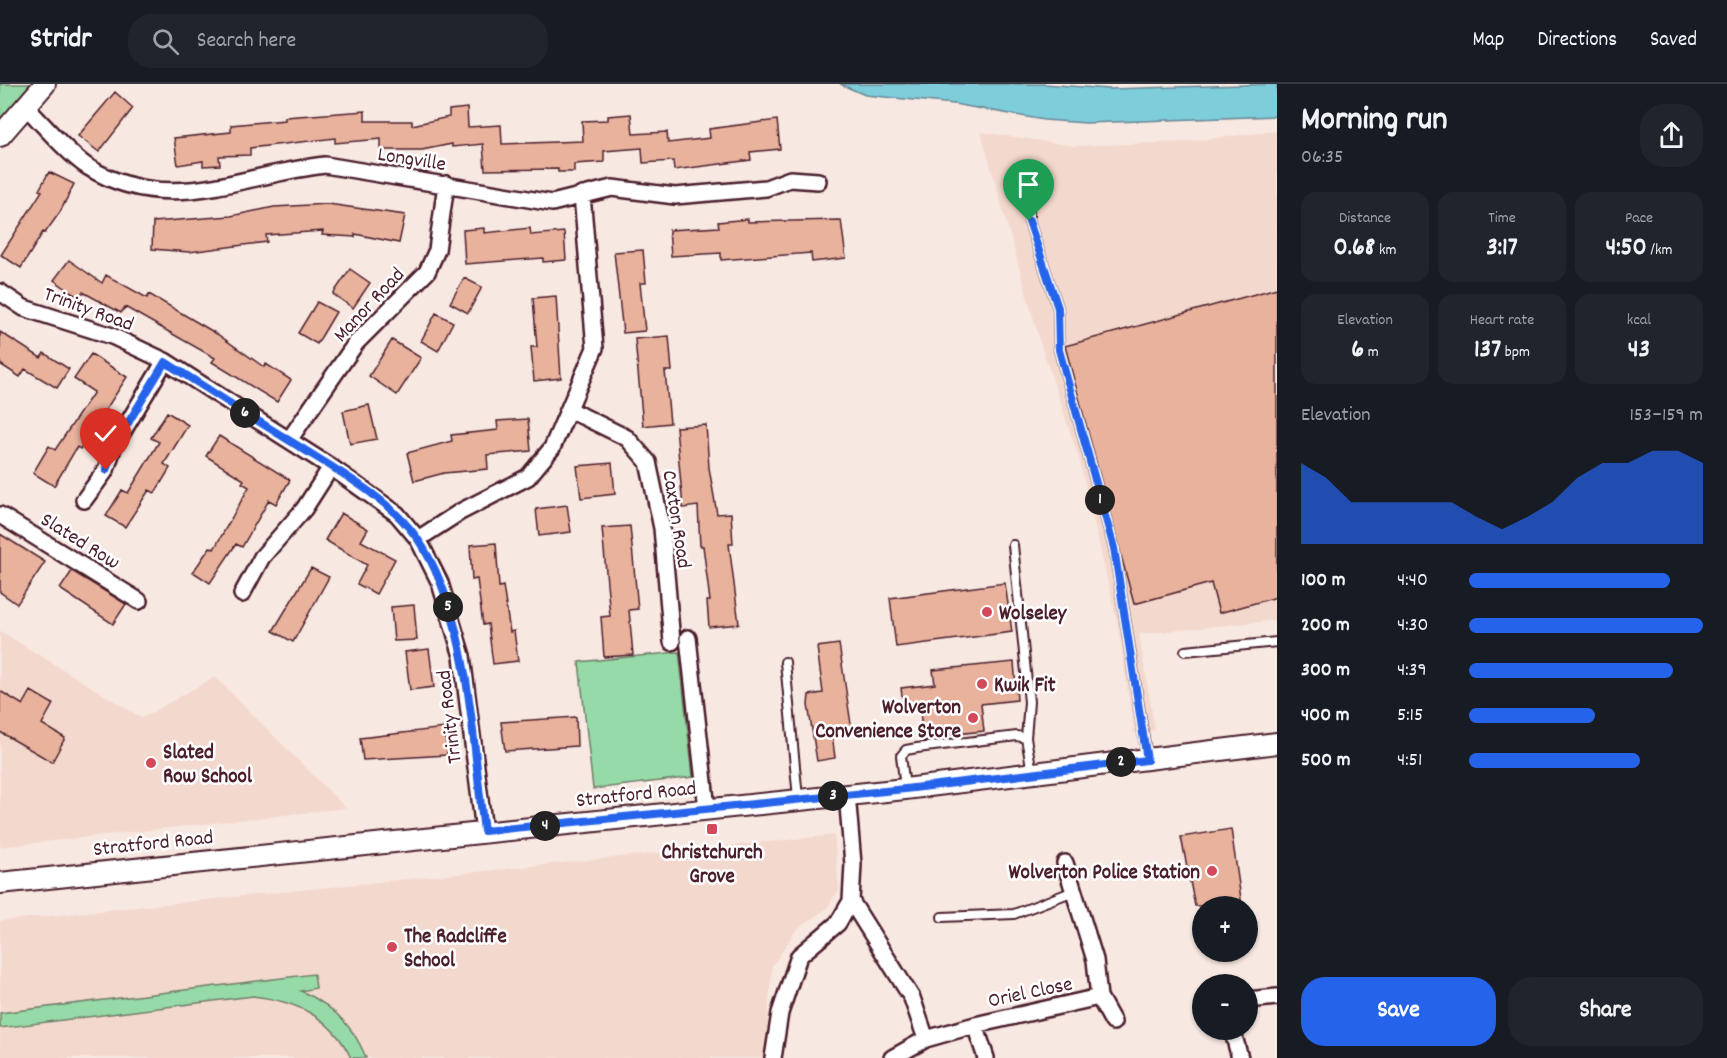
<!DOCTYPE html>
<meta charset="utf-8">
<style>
:root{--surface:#171b24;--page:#20242c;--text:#f1f3f6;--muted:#9ea1a6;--line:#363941;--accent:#2563eb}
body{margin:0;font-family:Dekko,sans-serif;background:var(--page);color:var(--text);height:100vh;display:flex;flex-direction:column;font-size:22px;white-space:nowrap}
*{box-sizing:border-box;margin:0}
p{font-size:20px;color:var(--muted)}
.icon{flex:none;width:33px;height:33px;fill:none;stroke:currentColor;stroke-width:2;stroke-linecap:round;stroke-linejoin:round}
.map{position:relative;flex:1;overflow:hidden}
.sheet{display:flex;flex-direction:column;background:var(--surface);width:450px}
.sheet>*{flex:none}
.tools{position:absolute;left:1192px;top:812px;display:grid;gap:12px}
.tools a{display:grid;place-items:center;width:66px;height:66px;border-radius:50%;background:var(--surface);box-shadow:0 2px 4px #0004;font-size:30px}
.pin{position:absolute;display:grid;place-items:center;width:51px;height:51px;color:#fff;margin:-62px -26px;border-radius:50% 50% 50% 0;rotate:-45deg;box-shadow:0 0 6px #0007}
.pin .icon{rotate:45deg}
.km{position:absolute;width:30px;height:30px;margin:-15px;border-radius:50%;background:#222;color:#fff;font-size:16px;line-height:30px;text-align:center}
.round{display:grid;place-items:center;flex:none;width:63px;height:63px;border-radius:24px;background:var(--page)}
.overview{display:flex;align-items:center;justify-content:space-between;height:102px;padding:0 24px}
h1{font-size:33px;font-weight:700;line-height:45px}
.metrics{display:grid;grid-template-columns:repeat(3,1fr);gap:9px;height:102px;padding:6px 24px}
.metrics div{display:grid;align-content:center;border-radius:15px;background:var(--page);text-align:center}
.metrics b{font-size:26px;font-weight:700}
.metrics small{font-size:16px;font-weight:400}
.metrics p{font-size:16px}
.chart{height:168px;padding:12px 24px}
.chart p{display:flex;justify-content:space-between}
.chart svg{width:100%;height:108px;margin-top:6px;fill:var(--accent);opacity:.7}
.action{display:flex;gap:12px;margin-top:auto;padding:12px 24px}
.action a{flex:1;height:69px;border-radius:24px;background:var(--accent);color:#fff;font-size:24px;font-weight:700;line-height:69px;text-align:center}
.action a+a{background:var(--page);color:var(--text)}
ul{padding:0 24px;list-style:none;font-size:20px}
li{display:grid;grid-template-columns:96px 72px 1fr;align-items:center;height:45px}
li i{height:15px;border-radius:8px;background:var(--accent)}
header{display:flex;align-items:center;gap:36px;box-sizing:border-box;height:84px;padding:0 30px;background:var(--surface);border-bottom:2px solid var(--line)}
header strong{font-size:28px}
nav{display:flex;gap:33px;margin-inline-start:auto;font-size:21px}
.search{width:420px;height:54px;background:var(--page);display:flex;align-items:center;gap:15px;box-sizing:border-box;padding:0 21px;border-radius:24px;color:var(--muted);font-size:22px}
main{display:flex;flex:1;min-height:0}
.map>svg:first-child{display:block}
.built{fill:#f3d8cd}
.green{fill:#96dba7;stroke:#707d69;stroke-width:1.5}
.water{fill:#7ecdda;stroke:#698794;stroke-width:1.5}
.building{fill:#e8b29d;stroke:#4a1f2b;stroke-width:1.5}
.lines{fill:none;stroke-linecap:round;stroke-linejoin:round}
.service-casing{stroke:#4a1f2b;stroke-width:12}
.minor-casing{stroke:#4a1f2b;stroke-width:20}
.tertiary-casing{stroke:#4a1f2b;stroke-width:24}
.service{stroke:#fff;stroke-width:8}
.minor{stroke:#fff;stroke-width:15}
.tertiary{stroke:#fff;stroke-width:20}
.route-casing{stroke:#fff;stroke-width:12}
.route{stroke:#2563eb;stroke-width:8}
.poi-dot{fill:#d1495b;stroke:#fff;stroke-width:2}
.labels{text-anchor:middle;stroke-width:5;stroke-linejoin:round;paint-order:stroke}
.street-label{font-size:21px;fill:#4a1f2b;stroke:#fff}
.poi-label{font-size:21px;font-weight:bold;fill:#4a1f2b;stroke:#fff;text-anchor:start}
</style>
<header>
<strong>Stridr</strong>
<div class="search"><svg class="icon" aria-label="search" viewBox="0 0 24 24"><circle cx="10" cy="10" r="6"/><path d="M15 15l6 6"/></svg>Search here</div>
<nav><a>Map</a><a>Directions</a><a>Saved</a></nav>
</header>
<main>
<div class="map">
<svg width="1277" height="974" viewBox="0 0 1277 974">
<rect width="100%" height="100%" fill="#f8e8e2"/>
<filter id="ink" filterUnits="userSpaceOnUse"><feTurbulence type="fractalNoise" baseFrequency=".0167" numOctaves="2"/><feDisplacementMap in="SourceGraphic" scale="12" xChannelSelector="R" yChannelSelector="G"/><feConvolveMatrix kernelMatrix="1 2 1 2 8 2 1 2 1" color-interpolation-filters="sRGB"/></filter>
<g filter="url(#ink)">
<path class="built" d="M1277 47V536L1139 550 1155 647 1134 649 1118 542 1079 374 1040 258 981 48 1074 62 1181 58Z
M0 547 142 634 215 593 346 724 0 763Z
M834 751 839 806 826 825 797 845 772 882 765 974H0V837Z"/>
<path class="green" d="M0 0H35L0 38Z
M679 568 693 693 593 705 579 578Z
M314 890 316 904 301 907C331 920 354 943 366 974H351C332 933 296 917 253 912L0 944V929Z"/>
<path class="water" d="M840 0H1044L1109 5 1277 0V32L1086 39 1044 36 954 20 865 11Z"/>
<path class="building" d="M115 8 133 24 99 68 78 52Z
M467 24 468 43 501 41 502 60 583 57 582 37 608 36V32L631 30 633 50 667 48 668 59 710 54 709 45 777 36 780 65 750 68 751 76 674 86 673 77 643 79 642 64 604 67V78L574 80V88H558V85L485 86 483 60 452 63V60L422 66H381V55L335 59V54L250 64V71L219 72 220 81 203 82V77L178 81 174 54 231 48V41L285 36V33L365 27V37H412V41L449 33V26Z
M49 88 74 100 60 128 45 149 43 148 21 184 1 171 42 107 39 106Z
M328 120 405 131 399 159 355 150V153L322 151 323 147 266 151 267 158 189 168 152 165 153 138 231 132 274 123Z
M748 135V138L841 136 846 174 812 178 811 169 721 176V169L671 172 669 146 719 143 718 138Z
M484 144V149L530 144 531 151 564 148 566 176 543 178V174L465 180 463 146Z
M643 166 646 199H640L645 247 623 249 614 168Z
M69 176 102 199 106 191 147 214 149 210 217 250 264 283 266 280 291 296 277 318 212 278 215 274 125 223 121 229 83 208 78 213 54 196Z
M350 185 370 199 353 224 333 210Z
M464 194 482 203 468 229 450 219Z
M1277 204V513L1219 529 1211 499 1134 520 1065 262Z
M556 212 561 294 534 297 531 263H537L533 214Z
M317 218 336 228 317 260 298 249Z
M436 229 453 238 438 267 421 257Z
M0 248 41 274 44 269 69 285 57 304 25 285 20 293 0 280Z
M669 252 672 287H665L670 339 643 342 635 255Z
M392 256 421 274 397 311 369 292Z
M91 270 127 293 80 365 77 363 54 402 33 389 49 362 55 366 94 308 74 295Z
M369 321 377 355 350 360 343 327Z
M167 328 188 341 164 380 170 384 155 409 149 406 125 443 106 432 122 406 128 409 159 358 151 354Z
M528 335 531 367 487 371 488 385 444 389 414 397 407 369 452 357 451 351 498 346 497 337Z
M706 341 709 384 717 430 731 429 733 460H729L739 540 709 543 707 517H710L703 462H700L698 422 683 424 676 343Z
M219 352 290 396 276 420 269 416 242 463 236 460 210 499 193 488 210 463 214 465 249 403 242 399 244 396 206 372Z
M612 379 615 410 581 414 577 382Z
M567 421 571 448 539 452 536 425Z
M341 429 368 445 361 457 395 475 376 510 357 500 367 481 325 456Z
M630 442 638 525 629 526 633 571 604 573 601 533 610 532 602 444Z
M0 450 45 478 17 520 0 508Z
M496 459 499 503 503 502 510 548 514 547 518 577 493 580 488 540 483 541 477 495 472 496 470 461Z
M311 484 329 493 293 558 273 547Z
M72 487 126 520 113 540 60 505Z
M1005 499 1012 548 896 563 890 514Z
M414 521 417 556 394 557 391 523Z
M839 560 852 647 832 650 835 674 817 677 808 621 809 611 823 609 817 563Z
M429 565 434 603 410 606 405 568Z
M1014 578 1017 616 981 620 984 647 947 651V654L923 657 920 626 904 628 901 604 935 600 933 586Z
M0 607 23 621 31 607 53 620 42 640 65 654 52 678 0 648Z
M576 633 577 662 505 667 501 638Z
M445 644 447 671 363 676 360 654Z
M1231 745 1242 822H1195L1181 753Z"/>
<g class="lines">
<g class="service-casing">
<path id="service" d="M1040 103 1029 117V137L1058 224 1059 266 1114 464 1147 674
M1013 461 1029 618 1026 654
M1185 567 1277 558
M785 578 798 714
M905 703 901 672 906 666 917 664 1017 652 1026 654 1032 688
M942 833 1014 830 1074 807"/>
</g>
<g class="minor-casing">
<path id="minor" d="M25 22C42 39 69 71 88 83 168 133 242 90 325 81L552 119 612 104 675 112 766 104 790 95 818 97
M0 208 24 224 112 252 165 277 331 383 397 430 418 455 440 499 462 572 484 747
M570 326 627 354 648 378 662 444 672 558
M289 356 356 259 427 188 437 166 446 100
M84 416 106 386 113 364 165 277
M0 431 139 517
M418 455 460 428 528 393 552 364 595 264 582 111
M242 510 262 473 304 425 331 383
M688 554 707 725
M851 817 912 914 926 955 975 941 986 974
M1099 913 1113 938
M1248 916 1277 913
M975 941 1099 913 1095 876 1065 779
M1232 945 1240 974
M773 974 780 929 799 872 838 839 851 817 853 780 847 710
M892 974 926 955"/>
</g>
<g class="tertiary-casing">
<path id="tertiary" d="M0 52 45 0
M0 799 905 705 1277 659"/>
</g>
<use href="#service" class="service"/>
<use href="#minor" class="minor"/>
<use href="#tertiary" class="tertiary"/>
</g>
</g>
<g class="lines" filter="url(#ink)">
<g class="route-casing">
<path id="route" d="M106 386 113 364 165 278C208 305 251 333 295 360 336 386 388 413 417 454 470 530 472 657 484 747L905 705 1147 676 1114 464 1059 266 1058 224 1029 137"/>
</g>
<use href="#route" class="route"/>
</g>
<g class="poi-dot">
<circle cx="987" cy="528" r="6"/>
<circle cx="982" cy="600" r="6"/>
<circle cx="973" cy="634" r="6"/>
<circle cx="151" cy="679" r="6"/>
<rect x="706" y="739" width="12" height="12" rx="3"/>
<circle cx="1212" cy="787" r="6"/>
<circle cx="392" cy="863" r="6"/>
</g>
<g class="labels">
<g class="street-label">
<text transform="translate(412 74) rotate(9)" y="7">Longville</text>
<text transform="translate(368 220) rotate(-47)" y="7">Manor Road</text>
<text transform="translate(89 224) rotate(20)" y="7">Trinity Road</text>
<text transform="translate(678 435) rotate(81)" y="7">Caxton Road</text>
<text transform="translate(81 456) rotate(32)" y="7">Slated Row</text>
<text transform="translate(448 633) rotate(-97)" y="7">Trinity Road</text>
<text transform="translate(636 709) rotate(-6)" y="7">Stratford Road</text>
<text transform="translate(153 758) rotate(-6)" y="7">Stratford Road</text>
<text transform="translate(1030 907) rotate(-12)" y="7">Oriel Close</text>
</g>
<g class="poi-label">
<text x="999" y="535">Wolseley</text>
<text x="994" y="607">Kwik Fit</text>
<text x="961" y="629" text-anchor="end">Wolverton<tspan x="961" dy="24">Convenience Store</tspan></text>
<text x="163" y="674">Slated<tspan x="163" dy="24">Row School</tspan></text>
<text x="712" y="774" text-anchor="middle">Christchurch<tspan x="712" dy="24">Grove</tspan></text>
<text x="1200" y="794" text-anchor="end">Wolverton Police Station</text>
<text x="404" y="858">The Radcliffe<tspan x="404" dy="24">School</tspan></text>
</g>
</g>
</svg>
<div class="tools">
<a>+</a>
<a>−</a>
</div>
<div class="pin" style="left:1029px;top:137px;background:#1e9e55"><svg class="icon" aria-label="arrive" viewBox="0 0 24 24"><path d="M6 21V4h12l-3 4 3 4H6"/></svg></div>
<div class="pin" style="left:106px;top:386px;background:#d93025"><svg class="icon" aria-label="check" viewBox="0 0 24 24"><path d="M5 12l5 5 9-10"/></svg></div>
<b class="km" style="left:1100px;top:416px">1</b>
<b class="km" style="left:1121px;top:678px">2</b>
<b class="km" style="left:833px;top:712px">3</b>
<b class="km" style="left:545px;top:742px">4</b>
<b class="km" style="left:448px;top:523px">5</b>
<b class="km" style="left:245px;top:329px">6</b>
</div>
<section class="sheet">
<div class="overview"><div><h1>Morning run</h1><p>06:35</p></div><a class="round"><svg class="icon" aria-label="share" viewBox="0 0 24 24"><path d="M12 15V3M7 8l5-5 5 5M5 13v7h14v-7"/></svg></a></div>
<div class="metrics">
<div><p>Distance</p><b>0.68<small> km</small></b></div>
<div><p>Time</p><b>3:17</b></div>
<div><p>Pace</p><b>4:50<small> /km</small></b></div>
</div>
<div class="metrics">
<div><p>Elevation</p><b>6<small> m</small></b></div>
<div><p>Heart rate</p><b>137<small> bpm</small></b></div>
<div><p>kcal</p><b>43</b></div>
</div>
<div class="chart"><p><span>Elevation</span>153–159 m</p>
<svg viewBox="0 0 160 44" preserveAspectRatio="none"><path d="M0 44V11L10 17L20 27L30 27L40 27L50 27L60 27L70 33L80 38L90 33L100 27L110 17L120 11L130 11L140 6L150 6L160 11V44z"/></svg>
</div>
<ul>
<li><b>100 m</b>4:40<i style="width:86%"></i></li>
<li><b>200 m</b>4:30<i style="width:100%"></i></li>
<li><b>300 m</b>4:39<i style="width:87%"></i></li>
<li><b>400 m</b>5:15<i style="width:54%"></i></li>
<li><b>500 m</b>4:51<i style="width:73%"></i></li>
</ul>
<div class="action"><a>Save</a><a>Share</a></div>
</section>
</main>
